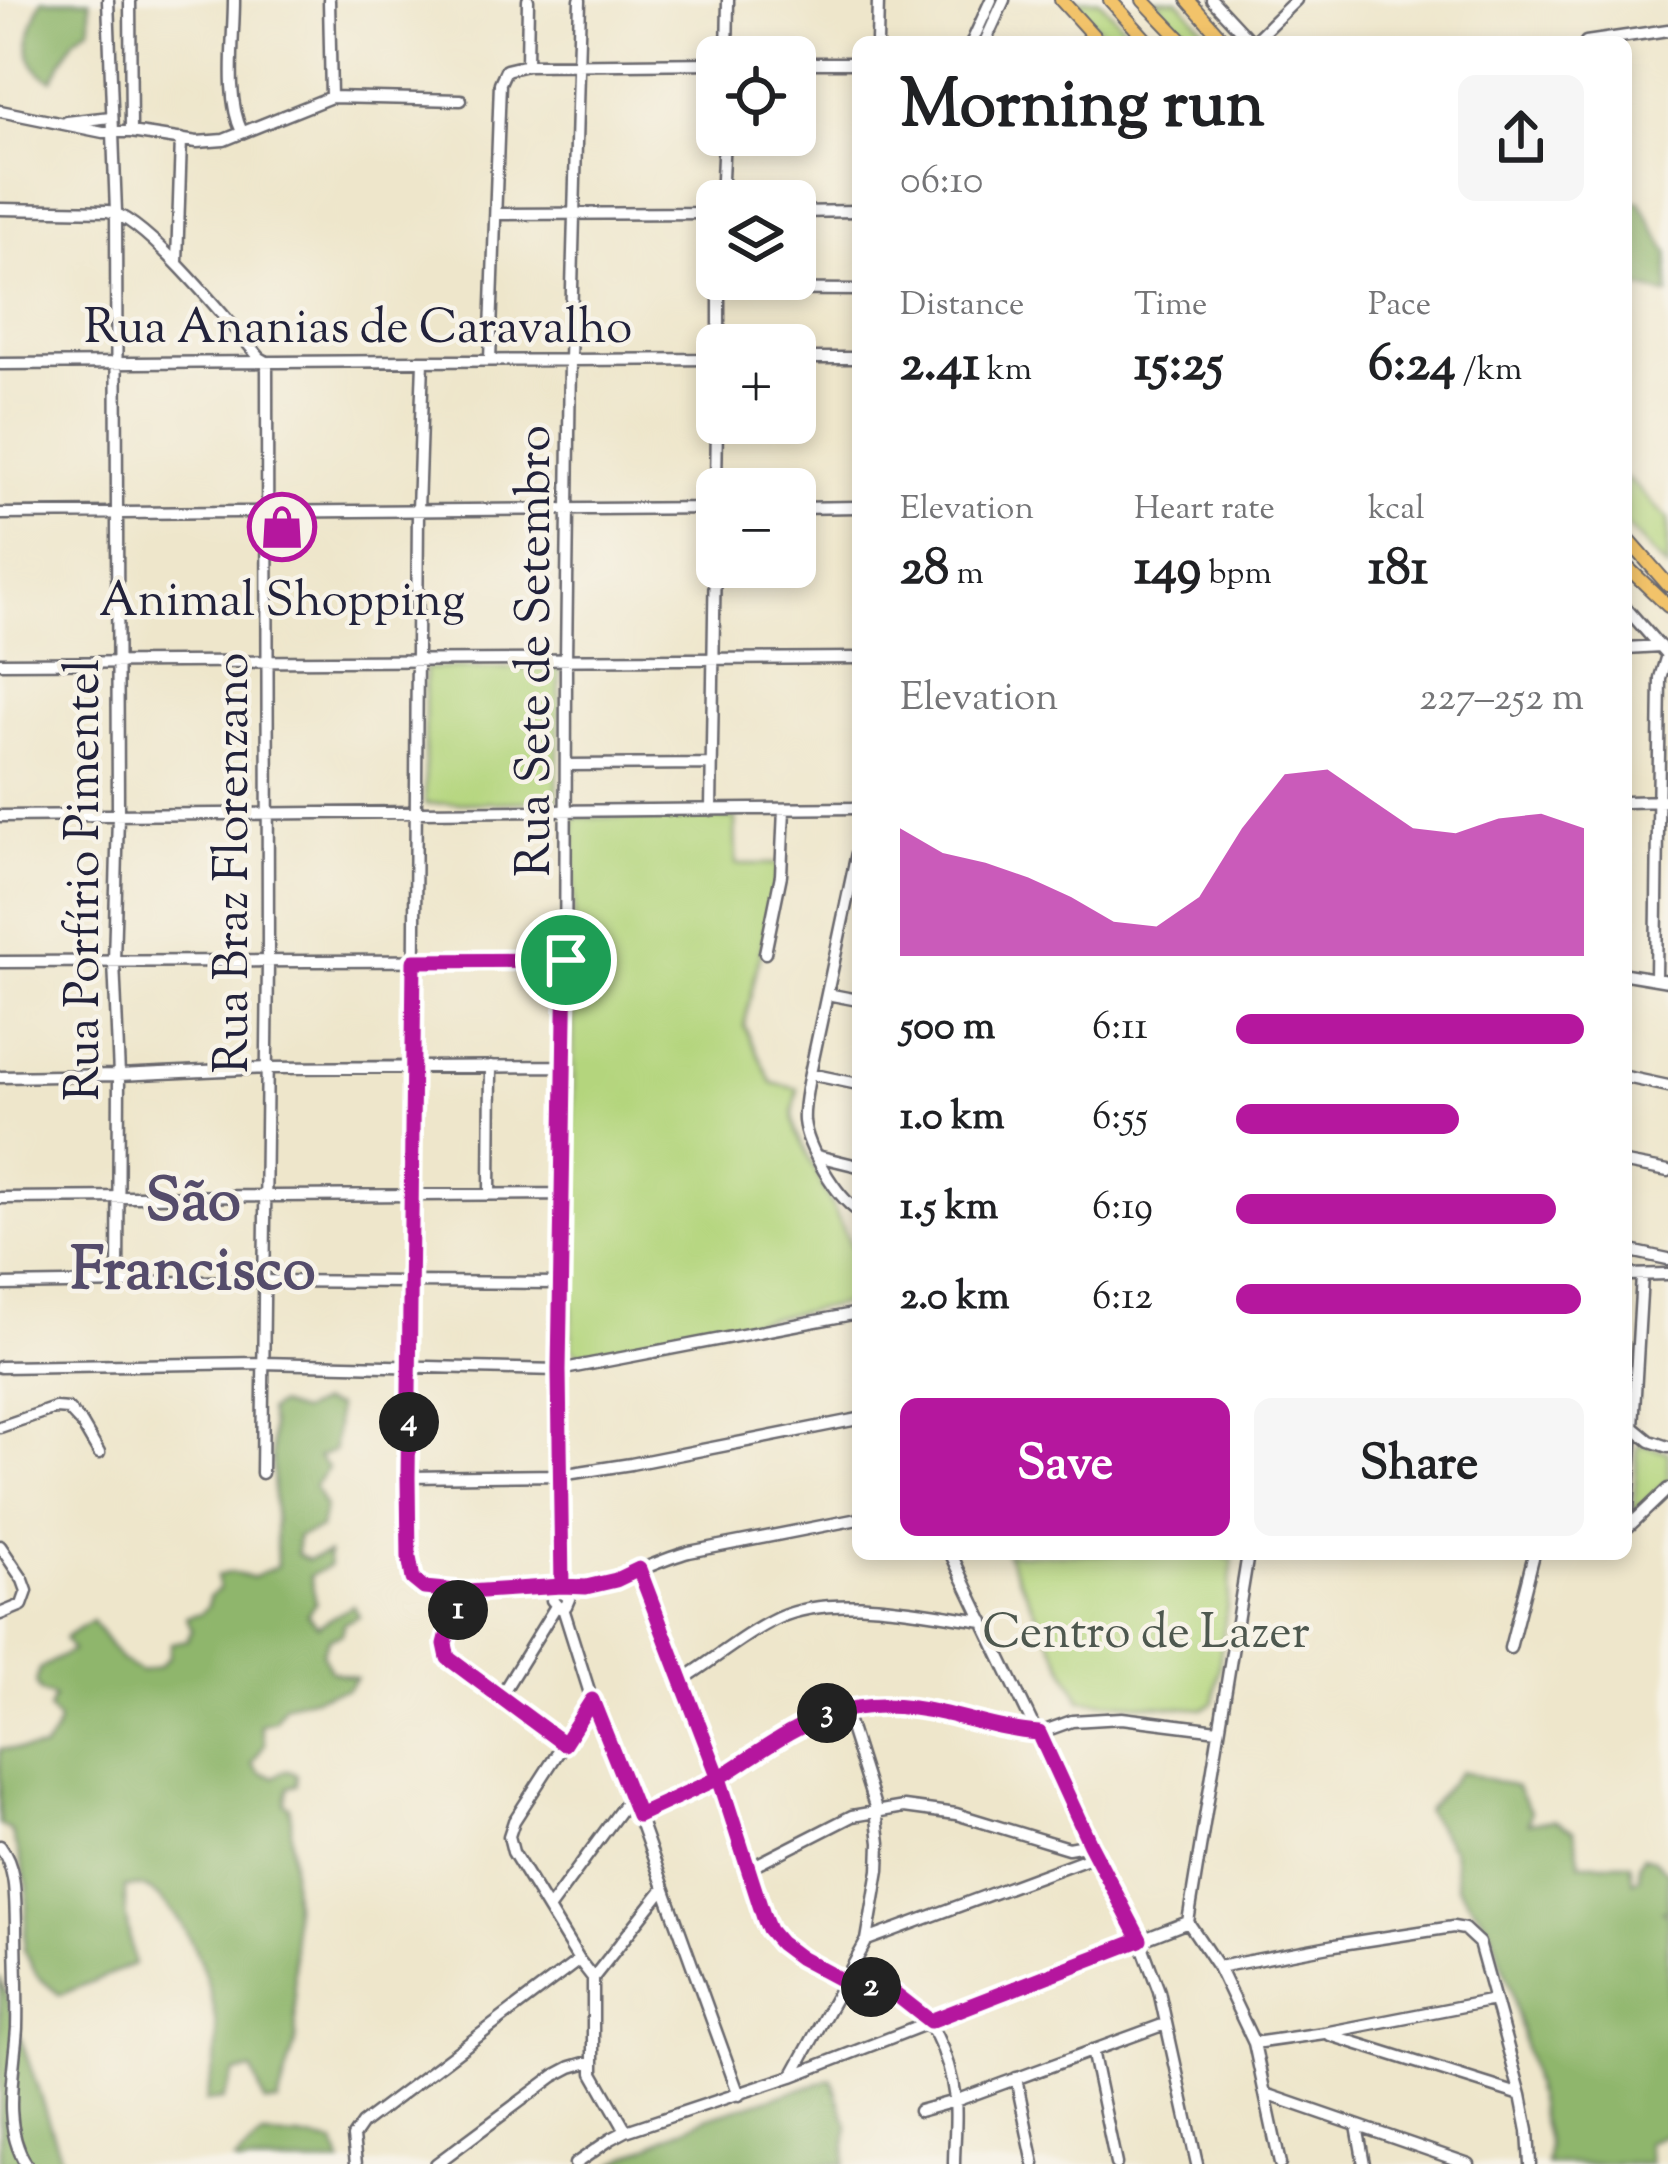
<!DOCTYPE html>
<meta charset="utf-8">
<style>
:root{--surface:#fff;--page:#f6f6f6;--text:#202124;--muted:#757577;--accent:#b5179e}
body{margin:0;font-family:"Sorts Mill Goudy",serif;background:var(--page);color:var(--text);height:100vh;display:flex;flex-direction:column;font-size:45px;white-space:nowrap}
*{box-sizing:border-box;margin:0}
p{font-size:39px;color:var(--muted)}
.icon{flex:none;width:66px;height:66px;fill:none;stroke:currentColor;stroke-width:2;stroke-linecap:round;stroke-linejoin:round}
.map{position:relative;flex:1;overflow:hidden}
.details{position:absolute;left:852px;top:36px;width:780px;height:1524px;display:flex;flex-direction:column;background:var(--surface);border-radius:18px;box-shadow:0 6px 18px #0003}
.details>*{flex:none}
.tools{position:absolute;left:696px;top:36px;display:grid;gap:24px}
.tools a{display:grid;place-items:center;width:120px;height:120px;border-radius:18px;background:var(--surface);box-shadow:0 6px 18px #0003;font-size:60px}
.pin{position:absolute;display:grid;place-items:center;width:102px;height:102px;color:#fff;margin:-51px;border:6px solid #fff;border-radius:50%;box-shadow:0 3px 12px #0007}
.km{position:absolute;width:60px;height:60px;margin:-30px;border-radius:50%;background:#222;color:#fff;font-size:33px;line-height:60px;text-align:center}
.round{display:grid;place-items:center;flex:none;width:126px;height:126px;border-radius:18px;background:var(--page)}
.headline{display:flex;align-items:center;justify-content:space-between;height:204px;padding:0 48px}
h1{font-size:66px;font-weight:800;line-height:90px}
.stats{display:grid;grid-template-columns:repeat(3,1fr);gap:18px;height:204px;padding:12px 48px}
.stats div{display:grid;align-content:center}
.stats b{font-size:51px;font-weight:800}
.stats small{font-size:33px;font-weight:400}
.stats p{font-size:33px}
.chart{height:336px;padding:24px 48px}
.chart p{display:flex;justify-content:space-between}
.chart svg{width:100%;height:216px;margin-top:12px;fill:var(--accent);opacity:.7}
.button{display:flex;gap:24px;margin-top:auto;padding:24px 48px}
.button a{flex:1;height:138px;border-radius:18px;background:var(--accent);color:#fff;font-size:48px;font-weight:800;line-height:138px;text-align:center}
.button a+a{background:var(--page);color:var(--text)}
ul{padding:0 48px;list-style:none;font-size:39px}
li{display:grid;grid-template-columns:192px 144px 1fr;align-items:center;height:90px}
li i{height:30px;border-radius:15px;background:var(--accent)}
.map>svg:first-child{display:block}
.green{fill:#b4d57d;stroke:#6b7c5c;stroke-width:3}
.forest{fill:#8fb66c;stroke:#586c54;stroke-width:3}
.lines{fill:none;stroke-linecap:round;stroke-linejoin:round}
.minor-casing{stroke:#69676d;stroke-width:15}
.major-casing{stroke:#69676d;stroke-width:16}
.minor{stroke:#fff;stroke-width:10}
.major{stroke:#f2c36a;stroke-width:12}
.route-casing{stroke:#fff;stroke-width:24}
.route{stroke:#b5179e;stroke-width:15}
.labels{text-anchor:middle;stroke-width:9;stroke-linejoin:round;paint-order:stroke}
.street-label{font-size:48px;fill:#22223b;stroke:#f7f3e8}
.poi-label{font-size:48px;fill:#22223b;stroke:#f7f3e8}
.park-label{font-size:48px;fill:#4e584f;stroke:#f7f3e8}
.district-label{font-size:60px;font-weight:bold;fill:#554c6b;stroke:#f7f3e8}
</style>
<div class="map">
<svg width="1668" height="2164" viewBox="0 0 1668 2164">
<rect width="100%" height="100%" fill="#f7f3e8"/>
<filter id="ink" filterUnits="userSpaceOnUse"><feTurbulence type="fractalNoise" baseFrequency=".00833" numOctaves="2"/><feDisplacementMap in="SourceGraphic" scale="24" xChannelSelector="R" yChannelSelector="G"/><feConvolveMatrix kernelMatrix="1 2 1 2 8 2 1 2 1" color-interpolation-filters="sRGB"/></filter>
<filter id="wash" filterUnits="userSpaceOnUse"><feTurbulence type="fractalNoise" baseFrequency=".004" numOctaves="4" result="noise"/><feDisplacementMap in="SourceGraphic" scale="48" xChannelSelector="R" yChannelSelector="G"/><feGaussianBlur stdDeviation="2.7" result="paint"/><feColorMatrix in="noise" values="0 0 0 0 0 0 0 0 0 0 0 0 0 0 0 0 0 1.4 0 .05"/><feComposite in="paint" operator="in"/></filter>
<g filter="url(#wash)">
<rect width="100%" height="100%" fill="#eee6cb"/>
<path class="green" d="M1073 0H1099L1139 42H1112Z
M1154 0H1178L1217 42H1194Z
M1626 477 1668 519V570L1626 525Z
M425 668 560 669 557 801 425 804Z
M574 817 735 818 736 864H777L779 869 744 1026 772 1083 798 1089 793 1113 796 1132 858 1259V1301L582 1354 577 1353 572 1348Z
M1640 1444 1668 1452V1480L1637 1510 1634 1509 1637 1451Z
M1006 1554H1216L1233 1560 1214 1702 1203 1709 1081 1700Z"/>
<path class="forest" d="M42 0H90V27L74 39 52 80C16 62 29 31 42 0Z
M1626 200 1640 202 1668 253V295L1633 286 1626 289Z
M320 1403 336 1407C338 1423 334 1435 334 1451L318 1457 328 1468 314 1486 325 1508 320 1529 297 1537V1554L308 1560 328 1553 329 1566 310 1576 316 1602 307 1614 318 1626 353 1605 359 1616 344 1623 342 1634 329 1638 322 1653 331 1671 356 1678 347 1689 284 1705 275 1720 260 1725 265 1744 252 1763 260 1773 274 1777C283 1771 287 1768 297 1775L296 1785 288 1787 285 1804 289 1806 291 1818 296 2040 278 2103H265L252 2070 234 2073 223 2100 205 2102C209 2084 215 2065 217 2046 221 2002 187 1906 144 1888 139 1886 129 1887 125 1887V1912L134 1964 60 1995 37 1976 24 1950 28 1886 11 1831 0 1825V1749L43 1750 55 1734 58 1721 49 1710 54 1697 41 1692 36 1683 39 1669 72 1651 64 1638 92 1621 121 1660 141 1672 159 1667 169 1657 171 1643 187 1640 192 1630 186 1617 201 1613 208 1606 209 1597 219 1589 217 1576 231 1572 252 1578 277 1566 271 1426 268 1411 277 1405 300 1412Z
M1461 1771 1516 1787 1531 1812 1528 1823 1554 1820 1574 1831 1580 1863H1630L1633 1881 1639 1878V1864L1643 1856 1654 1859 1668 1873V1910L1663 1911 1668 1916V2134L1647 2142 1651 2164H1547L1548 2146 1511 1991 1490 1927 1457 1886 1453 1850 1426 1811Z
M0 1977 63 2164H0Z
M832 2079 848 2125 844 2164H612L706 2118Z
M262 2137 299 2138 335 2144 341 2164H239L234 2162Z"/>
</g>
<g filter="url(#ink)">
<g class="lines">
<g class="minor-casing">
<path id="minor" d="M108 0 116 212 118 815 114 962 119 1075 118 1283
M130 0 131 132
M234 0C234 40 225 97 242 132
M329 0 331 97
M1212 0 1251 42
M877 42 878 0
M972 42 991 0
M985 42 1004 0
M1253 42 1296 0
M1586 42 1668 30
M727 57 728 0
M795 63H858
M527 65 528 0
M0 111 103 132H131L197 142 224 140 331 97 461 100
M67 122 111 117
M721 201 724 135
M0 209 108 211C147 219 231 325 260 358L267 362 268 962 262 1473
M795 212 858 211
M497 214 717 213
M177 263 181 139
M719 289 858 290
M719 345V279
M795 358H858
M490 360 500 83 506 70 527 65 717 63
M423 361 418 510 414 1065 408 1477 409 1557 413 1579C444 1606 522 1586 562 1586 571 1586 581 1588 590 1586 624 1580 655 1561 689 1552L858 1519
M0 364 717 359
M795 508 858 507
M0 514 717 508
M1626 608 1668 656
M1626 648 1660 646
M0 663 858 658
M567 765 711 764
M1626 802 1668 801
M711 810 717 423
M0 816 858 808
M858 848 808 1083C806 1095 803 1109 804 1121 807 1148 836 1196 858 1211
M765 953 781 875 784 809
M0 962 566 960
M1626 974 1668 981
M1656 978 1660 678 1667 655
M827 994 858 1000
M810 1074 858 1084
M0 1077 119 1075 267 1068 565 1066
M1626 1077 1668 1086
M817 1156 858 1166
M1626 1163 1668 1171
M490 1194 491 1066
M0 1198 562 1194
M1626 1250 1668 1259
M1626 1275 1668 1274
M0 1285 262 1281 560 1283
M0 1367 262 1363 559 1370 858 1313
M0 1427 55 1408 68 1409 82 1424 99 1453
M1633 1427 1650 1441 1668 1447
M408 1477 560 1475 631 1464 858 1419
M1628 1527 1668 1489
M1627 1528 1642 1276
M0 1546 23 1580 27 1591 22 1605 0 1614
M951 1554 1090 1844 1140 1940 1159 1991 1197 2164
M639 1569 719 1778 769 1931C789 1953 818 1972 846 1982 861 1986 877 1986 891 1992 932 2007 950 2059 955 2099 957 2120 954 2143 954 2164
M561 1590 554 1593 552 1600 559 1608 566 1606 569 1599 561 1590 559 1370 565 1066 566 660 570 360 580 0
M467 1592C456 1616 436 1641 454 1665L564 1744
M563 1608 592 1700 631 1796 739 2095
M1510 1648 1534 1554
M682 1680C714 1660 744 1634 778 1618 835 1592 923 1613 984 1621
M500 1697 556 1606
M592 1700 514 1821 509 1836 513 1852 579 1960 593 1978
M638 1815 719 1778 808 1721 844 1709 887 1705 945 1713 986 1724 1039 1733 1072 1721 1122 1718 1218 1730
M0 1846C17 1869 15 1899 16 1926 16 1960 18 1994 17 2028 14 2072 1 2124 26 2164
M748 1869 852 1816 904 1807 956 1814 1068 1848 1090 1844
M548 1909 631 1796
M1188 1922 1248 1554
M1188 1922 1218 1967 1254 2043 1280 2164
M867 1940 1096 1855
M1218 1967 1335 1945 1453 1927 1464 1929 1479 1943 1521 2095 1528 2131 1530 2164
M1330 2035 1521 2095
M1254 2043 1324 2033 1494 2000
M1092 2050 1116 2164
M792 2076 867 1940 879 1870 880 1843 876 1810 844 1709
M1016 2078 1034 2164
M1266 2094 1469 2164
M919 2111 955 2101 1165 2024
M1357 2126 1364 2164
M626 2131 593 2073V1978L664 1888
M356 2164 353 2137 362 2124 579 1960
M436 2164 554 2076 571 2067 592 2061
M575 2164 611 2139 626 2131 792 2076 1188 1922"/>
</g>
<g class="major-casing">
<path id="major" d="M1061 0 1099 42
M1110 0 1148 42
M1143 0 1183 42
M1188 0 1225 42
M1626 537 1668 585
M1626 566 1668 606"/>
</g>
<use href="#minor" class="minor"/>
<use href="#major" class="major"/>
</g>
</g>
<g class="lines" filter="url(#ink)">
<g class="route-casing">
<path id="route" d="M566 960 559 1370 562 1586 467 1592 447 1636 445 1644 448 1658 564 1744 592 1700 638 1815 719 1778 764 1918 769 1930 780 1943 800 1958 843 1981 893 1992 930 2021 1140 1940 1090 1844 1039 1733C1007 1731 977 1721 946 1714 840 1690 804 1723 719 1778L639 1569 616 1580 586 1587 562 1586 467 1592 424 1588 413 1579 409 1557 408 1477 414 961 566 960"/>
</g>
<use href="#route" class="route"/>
</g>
<defs>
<g id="shop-ring" transform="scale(3.45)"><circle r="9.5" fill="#f7f3e8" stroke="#b5179e" stroke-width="1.5"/><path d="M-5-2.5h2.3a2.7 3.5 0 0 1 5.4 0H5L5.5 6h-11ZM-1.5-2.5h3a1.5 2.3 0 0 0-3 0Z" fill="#b5179e"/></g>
</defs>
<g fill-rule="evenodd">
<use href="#shop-ring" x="282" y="527"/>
</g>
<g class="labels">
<g class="street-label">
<text x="358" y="342">Rua Ananias de Caravalho</text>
<text transform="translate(532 651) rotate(-90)" y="17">Rua Sete de Setembro</text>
<text transform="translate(230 863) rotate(-90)" y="17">Rua Braz Florenzano</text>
<text transform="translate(81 880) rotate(-90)" y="17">Rua Porfírio Pimentel</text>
</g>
<g class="poi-label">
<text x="282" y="615">Animal Shopping</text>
</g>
<g class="park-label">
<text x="1146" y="1647">Centro de Lazer</text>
</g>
<g class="district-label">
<text x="193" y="1219">São<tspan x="193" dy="69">Francisco</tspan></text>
</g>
</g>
</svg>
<div class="tools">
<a><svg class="icon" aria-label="locate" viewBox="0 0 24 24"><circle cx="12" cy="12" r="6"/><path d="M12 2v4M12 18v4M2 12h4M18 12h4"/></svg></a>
<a><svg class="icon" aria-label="layers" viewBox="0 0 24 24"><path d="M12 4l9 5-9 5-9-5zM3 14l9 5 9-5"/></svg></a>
<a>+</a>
<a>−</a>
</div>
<div class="pin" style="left:566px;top:960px;background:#1e9e55"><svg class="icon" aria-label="arrive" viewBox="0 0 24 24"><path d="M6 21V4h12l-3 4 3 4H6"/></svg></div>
<b class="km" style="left:458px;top:1610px">1</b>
<b class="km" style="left:871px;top:1987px">2</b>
<b class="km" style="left:827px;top:1713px">3</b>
<b class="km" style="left:409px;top:1422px">4</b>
<section class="details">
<div class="headline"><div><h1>Morning run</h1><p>06:10</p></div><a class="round"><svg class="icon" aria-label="share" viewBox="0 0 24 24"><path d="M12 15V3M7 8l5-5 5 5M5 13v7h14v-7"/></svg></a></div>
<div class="stats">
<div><p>Distance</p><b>2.41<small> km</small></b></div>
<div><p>Time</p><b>15:25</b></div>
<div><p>Pace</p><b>6:24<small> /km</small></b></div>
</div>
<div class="stats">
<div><p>Elevation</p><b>28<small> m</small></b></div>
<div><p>Heart rate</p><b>149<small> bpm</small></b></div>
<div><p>kcal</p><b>181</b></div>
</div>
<div class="chart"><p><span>Elevation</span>227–252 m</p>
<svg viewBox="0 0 160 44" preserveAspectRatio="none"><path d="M0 44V18L10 23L20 25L30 28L40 32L50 37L60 38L70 32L80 18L90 7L100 6L110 12L120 18L130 19L140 16L150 15L160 18V44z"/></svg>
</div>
<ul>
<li><b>500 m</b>6:11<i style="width:100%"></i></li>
<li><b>1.0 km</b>6:55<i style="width:64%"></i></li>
<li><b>1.5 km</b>6:19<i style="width:92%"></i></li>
<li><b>2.0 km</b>6:12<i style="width:99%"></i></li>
</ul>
<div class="button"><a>Save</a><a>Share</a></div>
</section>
</div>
